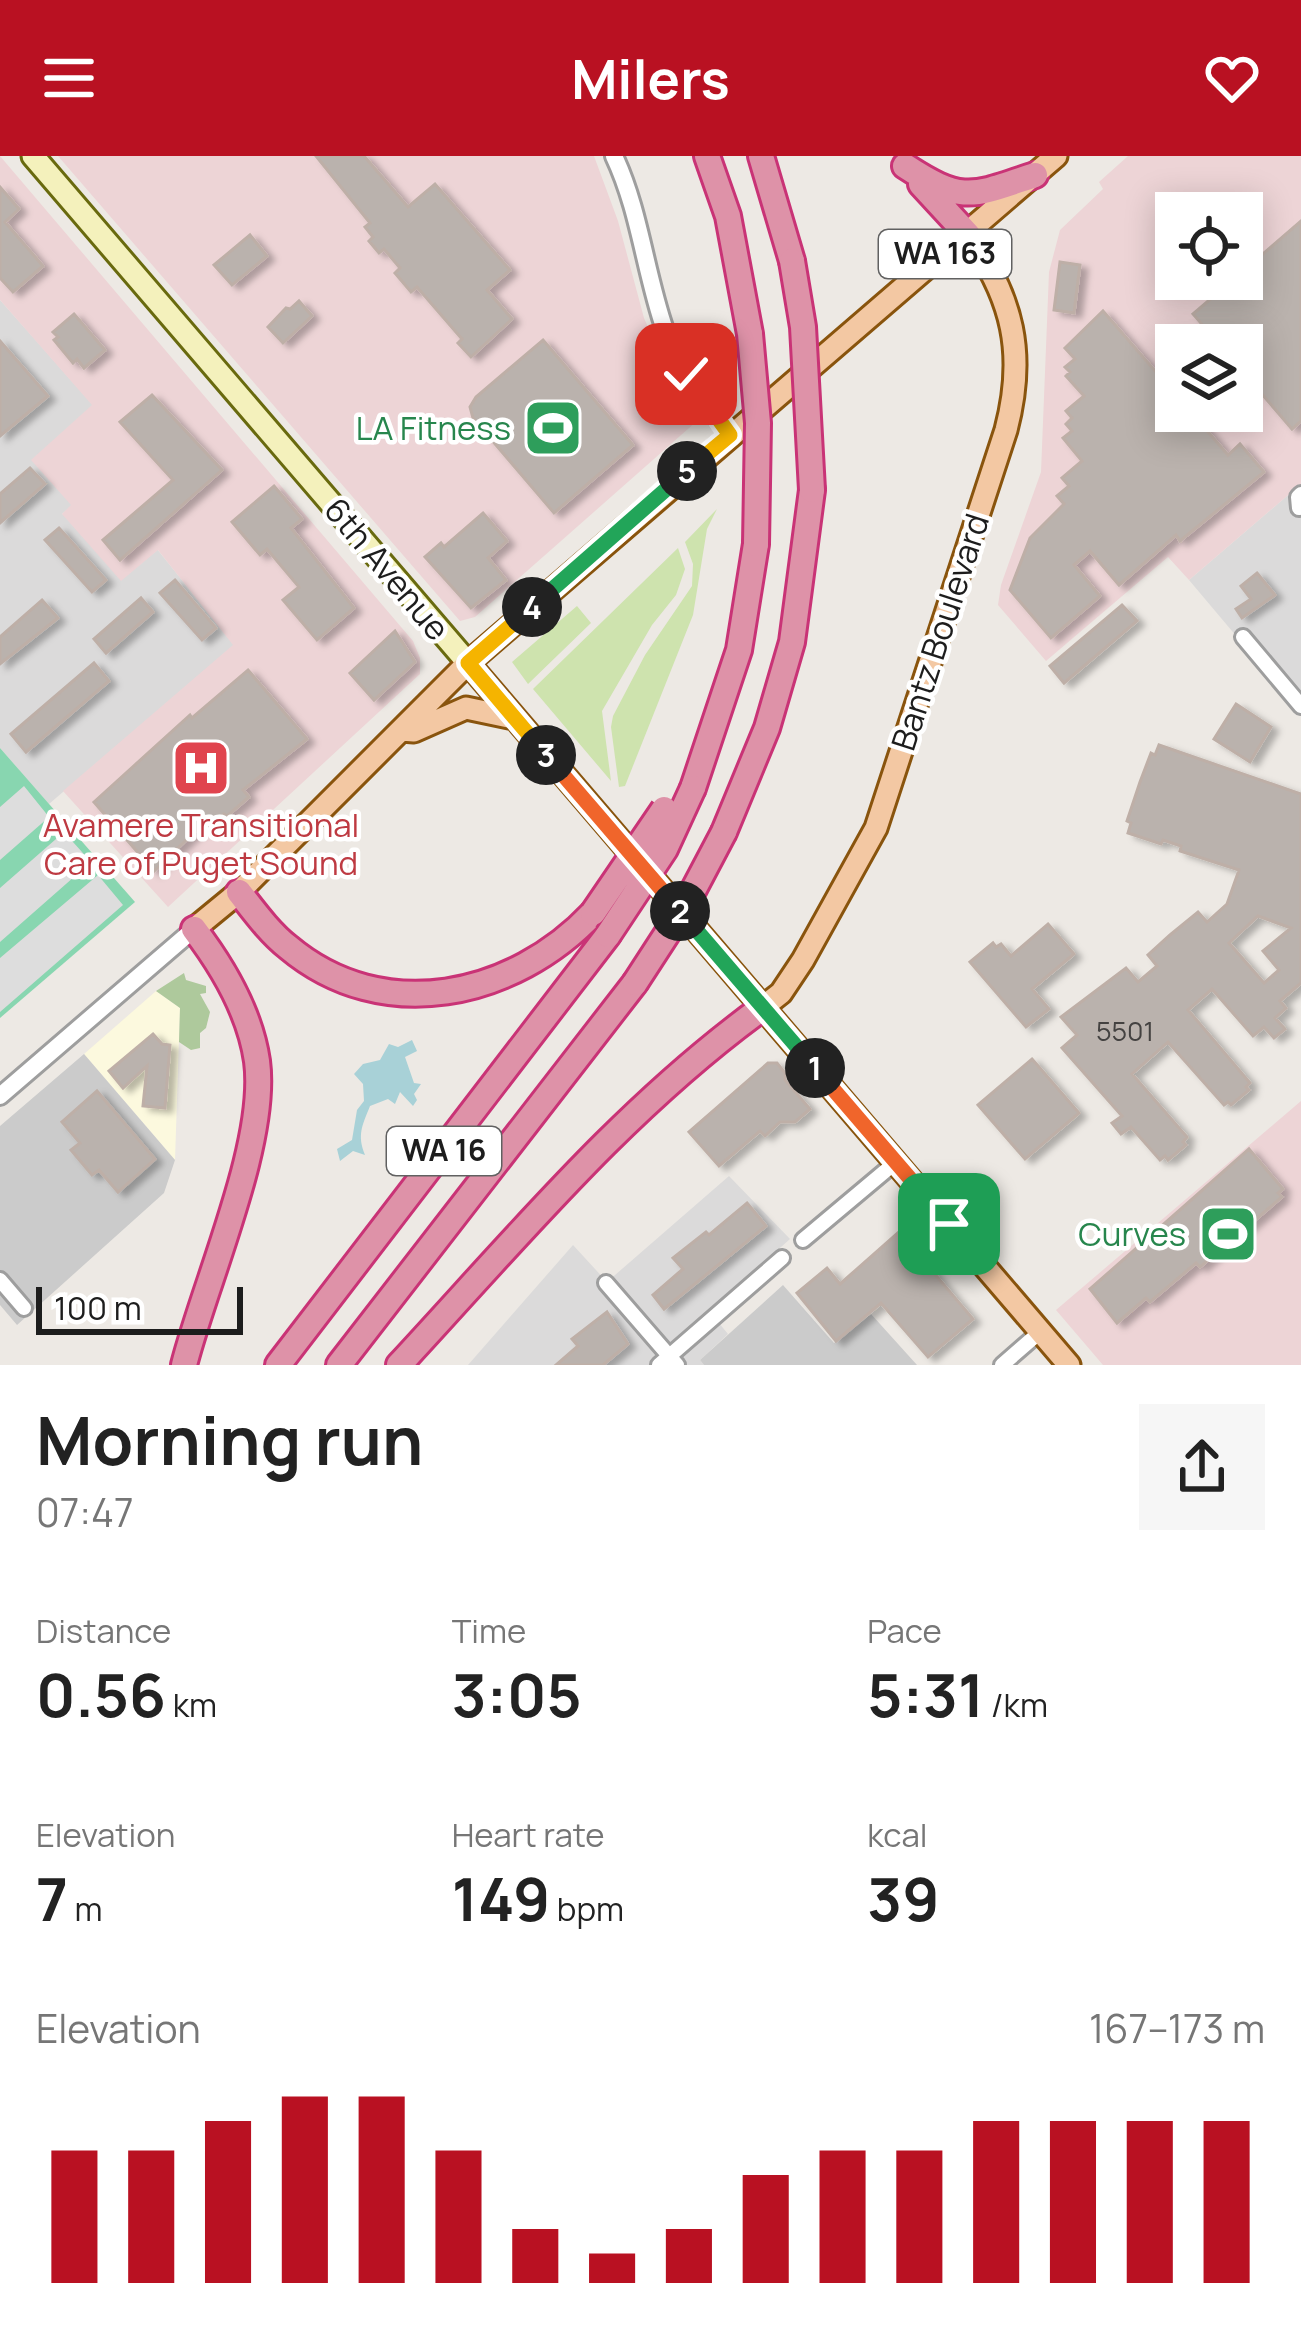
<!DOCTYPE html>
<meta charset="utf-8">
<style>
:root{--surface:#fff;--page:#f6f6f6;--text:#222;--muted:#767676;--accent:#b91122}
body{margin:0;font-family:Manrope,sans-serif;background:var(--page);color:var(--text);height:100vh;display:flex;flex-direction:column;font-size:45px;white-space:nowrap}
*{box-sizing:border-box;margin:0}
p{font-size:39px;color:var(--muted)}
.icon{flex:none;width:66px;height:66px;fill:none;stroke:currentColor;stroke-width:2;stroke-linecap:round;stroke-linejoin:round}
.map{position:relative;height:1209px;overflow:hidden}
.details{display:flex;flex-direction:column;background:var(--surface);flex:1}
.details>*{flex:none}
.fabs{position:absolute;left:1155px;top:36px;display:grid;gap:24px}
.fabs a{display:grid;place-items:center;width:108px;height:108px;border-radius:0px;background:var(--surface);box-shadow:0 6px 30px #0003;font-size:60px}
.scale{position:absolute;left:36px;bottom:30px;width:207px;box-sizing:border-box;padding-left:12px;border:6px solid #1d1d1d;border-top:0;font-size:33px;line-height:42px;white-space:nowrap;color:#1d1d1d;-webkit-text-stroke:9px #fff;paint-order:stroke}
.pin{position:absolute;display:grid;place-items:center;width:102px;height:102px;color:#fff;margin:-51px;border-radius:24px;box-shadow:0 6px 18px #0006}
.km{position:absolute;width:60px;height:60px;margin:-30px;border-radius:50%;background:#222;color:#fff;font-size:33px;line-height:60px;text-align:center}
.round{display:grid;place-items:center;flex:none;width:126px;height:126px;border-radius:0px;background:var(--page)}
.headline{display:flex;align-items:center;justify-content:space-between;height:204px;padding:0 36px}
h1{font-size:66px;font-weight:700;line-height:90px}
.figures{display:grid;grid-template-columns:repeat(3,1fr);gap:18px;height:204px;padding:12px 36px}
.figures div{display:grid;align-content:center}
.figures b{font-size:60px;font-weight:700}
.figures small{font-size:33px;font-weight:400}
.figures p{font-size:33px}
.chart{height:336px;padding:24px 36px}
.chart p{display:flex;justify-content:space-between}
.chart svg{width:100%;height:216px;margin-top:12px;stroke:var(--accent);stroke-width:6}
header{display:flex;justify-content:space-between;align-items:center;height:156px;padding:0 36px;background:var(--accent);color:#fff;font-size:54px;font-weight:700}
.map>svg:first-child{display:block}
.residential{fill:#dbdada}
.commercial{fill:#edd4d6;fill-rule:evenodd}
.education{fill:#fcf9de}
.religious{fill:#cbcbcb}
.grass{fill:#cee3ae}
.forest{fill:#aec99c}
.pitch{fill:#88d6b0}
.parking{fill:#ddd}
.water{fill:#a8d1d7}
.building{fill:#bab2ad;stroke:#beafa7;stroke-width:3;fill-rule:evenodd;filter:url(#shadow)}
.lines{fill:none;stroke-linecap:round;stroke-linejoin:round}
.minor-casing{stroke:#9e9e9e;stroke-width:20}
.tertiary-casing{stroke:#9e9e9e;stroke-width:22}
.secondary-casing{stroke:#696a0e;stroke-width:27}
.primary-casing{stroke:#89540d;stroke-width:27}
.motorway-casing{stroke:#c93376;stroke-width:30}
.minor{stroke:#fff;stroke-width:14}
.tertiary{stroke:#fff;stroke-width:16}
.secondary{stroke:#f4f1bc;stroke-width:21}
.primary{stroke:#f3c8a3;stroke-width:21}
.motorway{stroke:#de92a8;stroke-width:24}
.motorway-bridge-casing{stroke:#c93376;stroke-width:30;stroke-linecap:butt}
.motorway-bridge{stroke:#de92a8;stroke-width:24}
.split-1-casing{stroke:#fff;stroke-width:24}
.split-2-casing{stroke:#fff;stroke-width:24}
.split-3-casing{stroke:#fff;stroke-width:24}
.split-4-casing{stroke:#fff;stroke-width:24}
.split-5-casing{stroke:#fff;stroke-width:24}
.split-6-casing{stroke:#fff;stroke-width:24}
.split-1{stroke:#f0652b;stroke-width:15}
.split-2{stroke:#22a559;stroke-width:15}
.split-3{stroke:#f0652b;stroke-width:15}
.split-4{stroke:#f5b400;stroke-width:15}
.split-5{stroke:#22a559;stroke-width:15}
.split-6{stroke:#f5b400;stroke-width:15}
.labels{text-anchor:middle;stroke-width:9;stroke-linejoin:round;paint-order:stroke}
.number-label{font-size:27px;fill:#444241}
.shield{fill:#fff;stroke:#616161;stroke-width:3}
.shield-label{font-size:30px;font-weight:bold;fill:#1d1d1d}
.leisure-label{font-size:33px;fill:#27864d;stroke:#fff;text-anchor:end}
.street-label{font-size:33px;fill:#1d1d1d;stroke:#fff}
.health-label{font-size:33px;fill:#be3a42;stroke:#fff}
</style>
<header><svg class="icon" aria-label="menu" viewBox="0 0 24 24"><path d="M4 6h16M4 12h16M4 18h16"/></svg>Milers<svg class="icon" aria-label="heart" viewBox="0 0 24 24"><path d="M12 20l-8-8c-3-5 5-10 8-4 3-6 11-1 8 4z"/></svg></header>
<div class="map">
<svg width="1301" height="1209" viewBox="0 0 1301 1209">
<defs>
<filter id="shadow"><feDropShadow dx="7" dy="4" stdDeviation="3" flood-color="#0004"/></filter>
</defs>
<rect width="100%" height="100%" fill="#ede9e4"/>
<path class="residential" d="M0 144 93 249 71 350 62 358 157 393 234 489 49 648 0 592Z
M1301 328V557L1189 424Z
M729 1020 790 1083 709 1155 728 1178 700 1204 704 1209H468L573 1089 607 1126Z"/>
<path class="commercial" d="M0 0 413 485 420 502V518L168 751 63 635 233 489 158 394 121 425 62 358 71 349 31 304 92 249 0 144Z
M58 0H594L618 65 644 162 664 208 697 256V265L475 461 460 465Z
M1128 0H1301V328L1189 424 1168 401 1046 505 998 449 1001 429 1041 316 1049 116 1060 74 1103 33 1099 26ZM1176 57H1242V123H1176ZM1176 189H1242V255H1176Z
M1301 945V1209H1103L1056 1154Z"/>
<path class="education" d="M156 835 180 852 175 1004 84 898Z"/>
<path class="religious" d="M84 898 175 1004 164 1037 17 1169 0 1149V970Z
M783 1129 834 1187 871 1158 917 1209H704L700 1204Z"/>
<path class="grass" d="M717 353 707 373 693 459 625 630 619 631 611 571 613 560 645 499 692 430 693 408 685 386Z
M678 392 685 413 676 439 652 469 602 555 611 625 533 533Z
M577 450 591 467 528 528 512 506Z"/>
<path class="forest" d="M184 817 186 824 206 830V837L200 838 210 856 206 872 200 877V892L191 894 179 886 180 852 156 835Z"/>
<path class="pitch" d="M0 592 135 746 0 862Z"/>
<path class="parking" d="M24 630 49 661 0 704V651Z
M64 676 91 706 0 786V732Z
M98 719 123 749 0 856V802Z"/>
<path class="water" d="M412 884 417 895 405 901 414 927 421 928 414 938 417 944 413 950 400 936 395 948 388 943 370 950C362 970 357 979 365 999L353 995 340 1005 337 993 352 984 357 954 364 945 363 928 354 918 363 908 380 904 389 888 398 891Z"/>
<path class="building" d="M316 0H364L408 51 435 28 510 114 487 134 512 163 471 201 458 187 462 183 417 131 411 136 395 117 400 112 384 93 379 97 369 85 373 81 365 71 370 67Z
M0 31 19 53 5 66 43 110 13 136 0 122Z
M1301 65V265L1292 273 1242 215V189H1220L1193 158 1234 123H1242V116Z
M250 79 267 100 232 129 214 109Z
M1060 106 1080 109 1074 157 1054 154Z
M299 145 312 160 283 187 268 171 286 152 290 153Z
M1103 155 1176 239V255H1190L1228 299 1240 288 1264 316 1180 385 1176 379 1119 429 1090 395 1074 409 1100 440 1051 482 1010 434 1030 382 1064 348 1057 340 1069 330 1062 322 1082 305 1063 282 1072 275 1066 268 1072 262 1066 255 1084 240 1066 220 1070 216 1065 211 1075 203 1065 192Z
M74 158 105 194 84 212 77 203 73 207 54 184 58 181 53 176Z
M543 184 633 289 554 357 473 262 470 251 476 241Z
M0 185 48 240 0 280Z
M152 239 222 314 120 404 103 384 173 324 120 266Z
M30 312 45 328 0 367V338Z
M274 330 302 363 291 372 354 452 317 484 283 444 299 431 267 393 260 399 232 366Z
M483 357 507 385 488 402 506 424 471 452 425 401 441 387 444 391Z
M59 372 106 424 92 436 45 384Z
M1257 417 1275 439 1242 462 1236 453 1251 443 1241 430Z
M175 424 216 472 202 484 160 437Z
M141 442 153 456 106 497 94 483Z
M42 444 58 462 0 508V481Z
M1122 449 1137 465 1064 527 1050 510Z
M395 475 415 506 374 544 350 517Z
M94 507 109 525 26 596 11 578Z
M248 514 307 583 243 634 249 641 227 660 224 658 210 670 206 665 154 715 94 646 190 559 192 562Z
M1236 548 1271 571 1250 606 1214 583Z
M1159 589 1301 638V827L1280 845 1286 852 1275 862 1285 873 1274 882 1264 871 1253 880 1212 833 1188 854 1250 927 1246 931 1249 934 1231 949 1228 946 1224 949 1168 886 1132 918 1187 981 1183 986 1186 989 1168 1004 1165 1000 1160 1004 1131 971 1121 978 1112 967 1122 960 1062 892 1077 879 1061 861 1126 812 1138 826 1157 810 1148 799 1170 779 1198 756 1207 766 1227 748 1239 714 1180 695 1181 690 1163 684 1161 688 1128 677 1131 667 1127 665 1140 626 1151 597 1155 599ZM1258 760 1291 772 1263 795 1279 814 1264 827 1229 787Z
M1048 768 1074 798 1032 833 1049 853 1026 871 970 806 993 787 996 791 1001 788 1011 800Z
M153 878 162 888 170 889 165 952 143 950 147 910 123 932 109 915Z
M1032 903 1079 957 1025 1003 978 949Z
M768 907H777L785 917V924L810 953 795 966H780L765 980 760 975 719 1010 689 976Z
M97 935 155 1003 118 1036 99 1014 92 1019 71 994 80 987 62 966Z
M1249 993 1283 1033 1278 1037 1282 1041 1200 1111 1196 1107 1150 1146 1146 1142 1117 1167 1090 1133Z
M747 1047 766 1070 664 1153 653 1139 683 1113 673 1102 706 1076 709 1079Z
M899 1076 973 1163 928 1201 881 1147 836 1185 797 1137 827 1112 840 1128Z
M607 1156 628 1188 603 1209H556L578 1190 572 1183Z"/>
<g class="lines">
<g class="minor-casing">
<path id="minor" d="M1299 352 1298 341 1301 338
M1243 481 1301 550
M803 1084 896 1006
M0 1124 24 1152
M606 1127 677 1209
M659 1209 782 1102
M1002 1209 1040 1176"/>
</g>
<g class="tertiary-casing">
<path id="tertiary" d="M614 0C640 55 645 117 665 174 680 214 703 246 730 279
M0 940 194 773"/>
</g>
<g class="secondary-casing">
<path id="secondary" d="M33 0 468 507"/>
</g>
<g class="primary-casing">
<path id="primary" d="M468 507 1069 1209
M401 574 414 575 466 552 514 562
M194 773 239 736 468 507 1056 0
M762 852 781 837 803 804 876 672 1006 274C1026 198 1013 142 968 79"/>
</g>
<g class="motorway-casing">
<path id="motorway" d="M707 0 728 60 750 178
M761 0 792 105
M905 10C963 48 972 40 1035 19
M921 28 968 79
M693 632 739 494 756 388
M724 676 767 572 792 486 812 334
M239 736C254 755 269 776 288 791 383 871 514 841 593 757
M184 1209C205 1126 268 987 257 905 250 857 223 811 194 773
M278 1209 608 779
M339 1209 635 827
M399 1209C515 1084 623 953 762 852"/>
</g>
<use href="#minor" class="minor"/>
<use href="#tertiary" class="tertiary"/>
<use href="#secondary" class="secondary"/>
<use href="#primary" class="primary"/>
<use href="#motorway" class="motorway"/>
<g class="motorway-bridge-casing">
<path id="motorway-bridge" d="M792 105 803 171 812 334
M750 178 758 267 756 388
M593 757 664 653
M608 779 665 693 693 632
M635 827 685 750 724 676"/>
</g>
<use href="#motorway-bridge" class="motorway-bridge"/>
</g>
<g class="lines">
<g class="split-1-casing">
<path id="split-1" d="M815 912 949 1068"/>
</g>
<g class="split-2-casing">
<path id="split-2" d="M680 755 815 912"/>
</g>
<g class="split-3-casing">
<path id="split-3" d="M546 599 680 755"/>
</g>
<g class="split-4-casing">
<path id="split-4" d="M532 451 468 507 546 599"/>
</g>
<g class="split-5-casing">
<path id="split-5" d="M532 451 687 315"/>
</g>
<g class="split-6-casing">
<path id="split-6" d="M686 218 730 279 687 315"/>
</g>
<use href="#split-1" class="split-1"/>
<use href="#split-2" class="split-2"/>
<use href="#split-3" class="split-3"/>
<use href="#split-4" class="split-4"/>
<use href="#split-5" class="split-5"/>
<use href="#split-6" class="split-6"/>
</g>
<defs>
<g id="stadium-square" transform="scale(3)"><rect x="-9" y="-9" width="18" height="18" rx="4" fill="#2e9e5b" stroke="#fff"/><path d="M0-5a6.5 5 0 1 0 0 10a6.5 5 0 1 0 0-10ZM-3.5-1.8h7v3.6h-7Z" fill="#fff"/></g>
<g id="hospital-square" transform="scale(3)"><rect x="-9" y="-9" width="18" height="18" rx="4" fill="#e0444e" stroke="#fff"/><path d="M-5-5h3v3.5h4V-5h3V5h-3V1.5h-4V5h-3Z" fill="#fff"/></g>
</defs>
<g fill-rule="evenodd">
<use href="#stadium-square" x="553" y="272"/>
<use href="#hospital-square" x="201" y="612"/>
<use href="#stadium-square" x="1228" y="1078"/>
</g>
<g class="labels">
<g class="number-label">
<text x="1125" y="885">5501</text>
</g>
<g class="shield">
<rect x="879" y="74" width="132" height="48" rx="9"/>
<rect x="387" y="971" width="114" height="48" rx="9"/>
</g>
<g class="shield-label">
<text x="945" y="108">WA 163</text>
<text x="444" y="1005">WA 16</text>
</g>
<g class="leisure-label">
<text x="511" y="284">LA Fitness</text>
<text x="1186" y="1090">Curves</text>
</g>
<g class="street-label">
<text transform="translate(387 413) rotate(50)" y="12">6th Avenue</text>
<text transform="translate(940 476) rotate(-72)" y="12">Bantz Boulevard</text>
</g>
<g class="health-label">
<text x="201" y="681">Avamere Transitional<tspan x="201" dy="38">Care of Puget Sound</tspan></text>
</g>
</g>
</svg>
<div class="fabs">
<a><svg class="icon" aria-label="locate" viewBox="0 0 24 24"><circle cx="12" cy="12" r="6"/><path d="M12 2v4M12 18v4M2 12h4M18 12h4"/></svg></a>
<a><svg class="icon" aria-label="layers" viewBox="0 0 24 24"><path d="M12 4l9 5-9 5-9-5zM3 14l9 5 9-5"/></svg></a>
</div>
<div class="scale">100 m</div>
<div class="pin" style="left:949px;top:1068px;background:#1e9e55"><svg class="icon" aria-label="arrive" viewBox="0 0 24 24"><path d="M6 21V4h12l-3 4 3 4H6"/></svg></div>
<div class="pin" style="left:686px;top:218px;background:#d93025"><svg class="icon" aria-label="check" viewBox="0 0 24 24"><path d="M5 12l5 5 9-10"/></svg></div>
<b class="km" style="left:815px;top:912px">1</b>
<b class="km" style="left:680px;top:755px">2</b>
<b class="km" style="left:546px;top:599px">3</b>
<b class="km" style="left:532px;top:451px">4</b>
<b class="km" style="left:687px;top:315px">5</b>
</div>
<section class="details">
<div class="headline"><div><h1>Morning run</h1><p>07:47</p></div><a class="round"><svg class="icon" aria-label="share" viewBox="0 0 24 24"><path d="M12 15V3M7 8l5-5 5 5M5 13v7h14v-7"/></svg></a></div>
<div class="figures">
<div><p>Distance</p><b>0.56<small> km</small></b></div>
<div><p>Time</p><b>3:05</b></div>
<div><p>Pace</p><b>5:31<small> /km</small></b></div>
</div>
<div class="figures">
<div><p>Elevation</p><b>7<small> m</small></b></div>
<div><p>Heart rate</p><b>149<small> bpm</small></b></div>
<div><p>kcal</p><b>39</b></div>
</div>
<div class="chart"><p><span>Elevation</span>167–173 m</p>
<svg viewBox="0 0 160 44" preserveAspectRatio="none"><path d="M5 44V17M15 44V17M25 44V11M35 44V6M45 44V6M55 44V17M65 44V33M75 44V38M85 44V33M95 44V22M105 44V17M115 44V17M125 44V11M135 44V11M145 44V11M155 44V11"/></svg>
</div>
</section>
